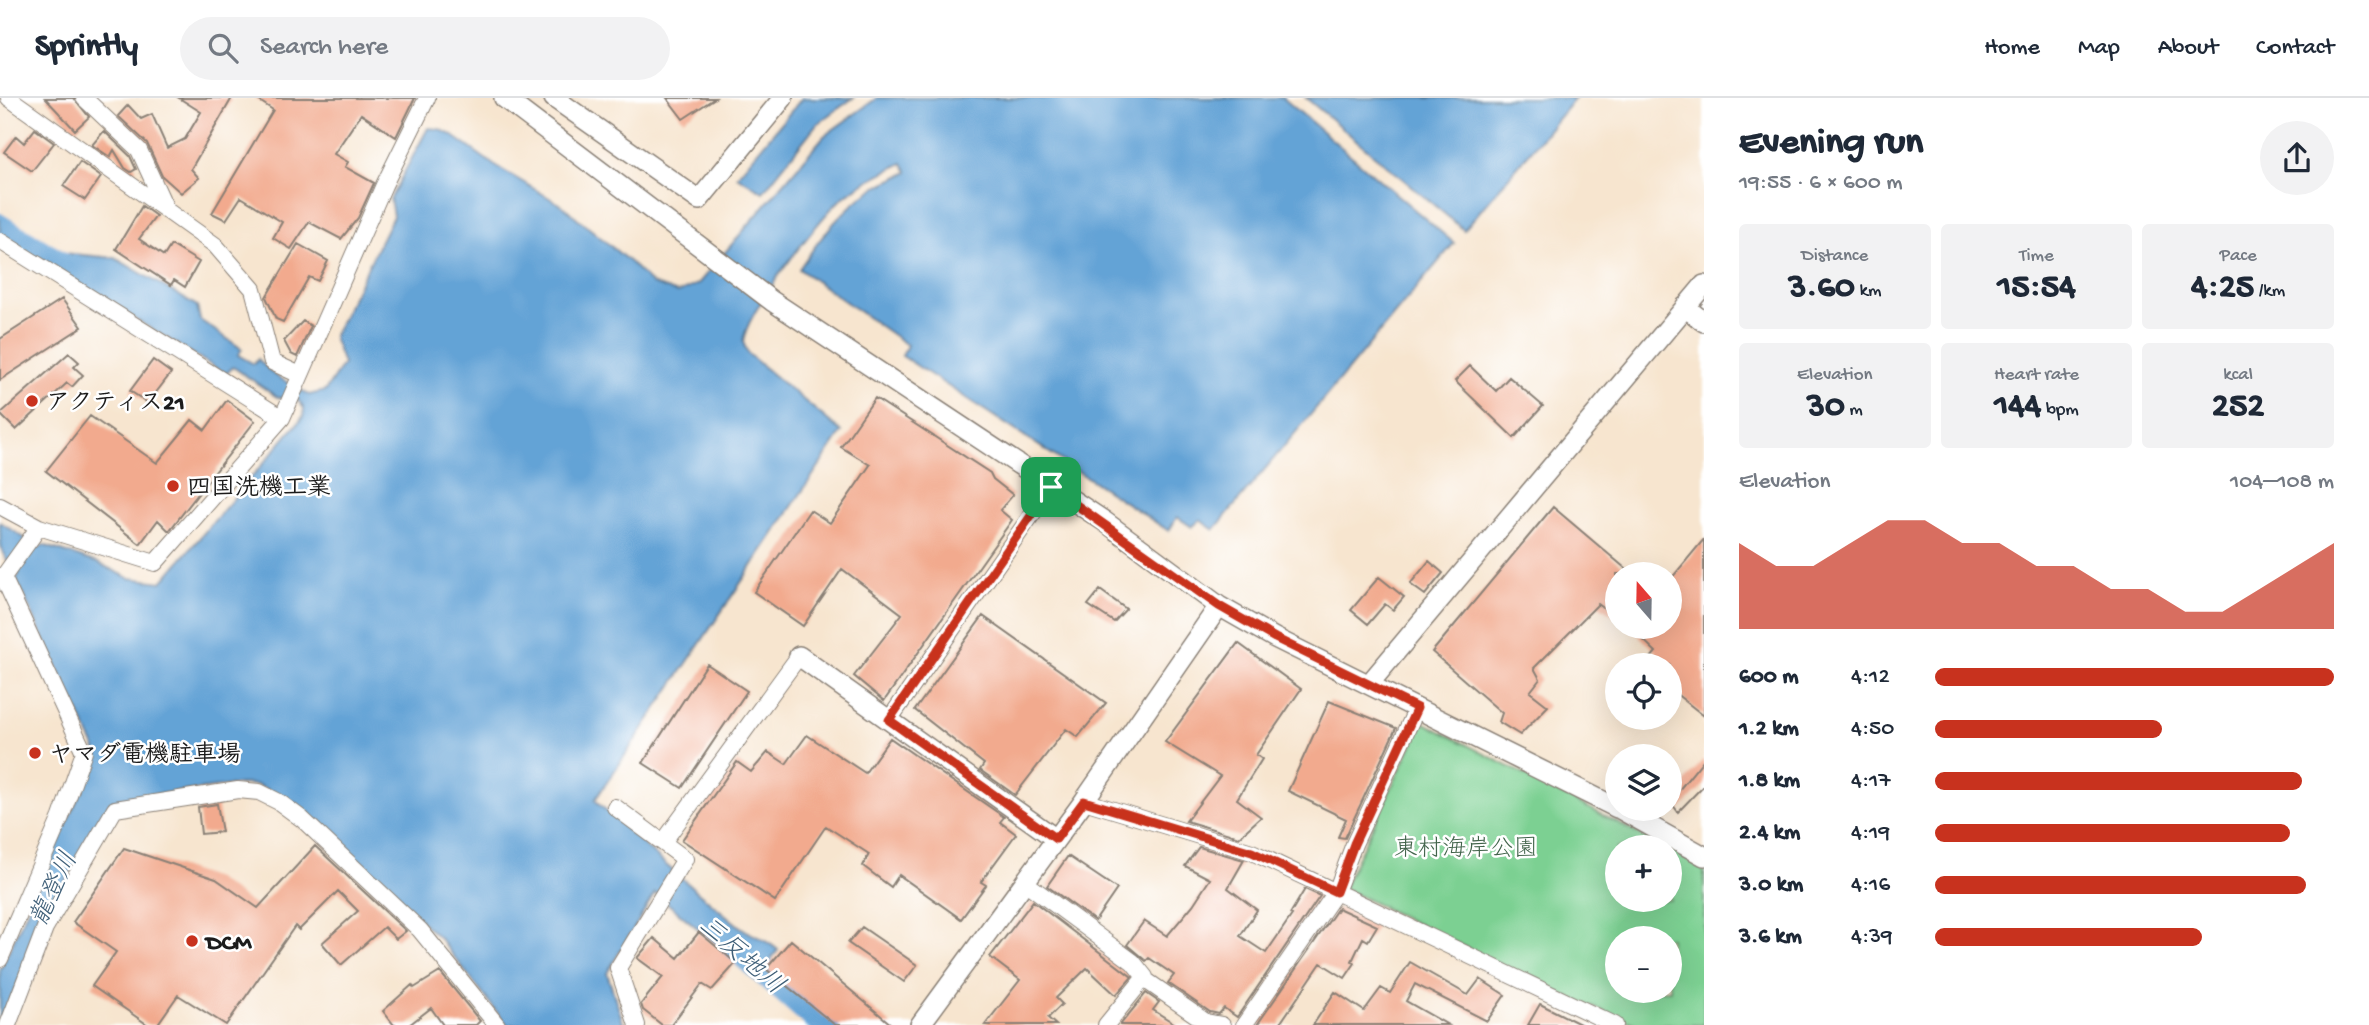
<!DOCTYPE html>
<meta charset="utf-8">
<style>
:root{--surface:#fff;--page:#f2f2f3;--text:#1f2937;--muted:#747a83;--line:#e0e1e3;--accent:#c8321e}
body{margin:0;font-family:"Gochi Hand","Klee One",sans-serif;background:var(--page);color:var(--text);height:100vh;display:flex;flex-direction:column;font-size:26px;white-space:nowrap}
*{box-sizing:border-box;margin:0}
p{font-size:23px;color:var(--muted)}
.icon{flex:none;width:38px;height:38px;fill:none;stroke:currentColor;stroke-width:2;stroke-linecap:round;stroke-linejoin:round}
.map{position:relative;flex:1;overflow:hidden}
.details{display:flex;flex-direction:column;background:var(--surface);width:665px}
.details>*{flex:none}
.needle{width:46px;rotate:340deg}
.buttons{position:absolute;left:1605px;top:464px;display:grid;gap:14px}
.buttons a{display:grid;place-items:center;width:77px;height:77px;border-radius:50%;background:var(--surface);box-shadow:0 7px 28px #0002;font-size:35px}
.pin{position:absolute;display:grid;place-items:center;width:60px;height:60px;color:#fff;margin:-30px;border-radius:14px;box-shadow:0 4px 10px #0006}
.round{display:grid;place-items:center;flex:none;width:74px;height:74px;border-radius:37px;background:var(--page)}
.head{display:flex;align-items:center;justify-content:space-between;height:119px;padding:0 35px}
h1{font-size:38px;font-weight:700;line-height:52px}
.metrics{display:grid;grid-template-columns:repeat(3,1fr);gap:10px;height:119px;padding:7px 35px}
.metrics div{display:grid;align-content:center;border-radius:7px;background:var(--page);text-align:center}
.metrics b{font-size:35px;font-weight:700}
.metrics small{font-size:19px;font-weight:400}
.metrics p{font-size:19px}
.chart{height:196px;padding:14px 35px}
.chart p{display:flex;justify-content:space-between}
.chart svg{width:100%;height:126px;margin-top:7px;fill:var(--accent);opacity:.7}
ul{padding:0 35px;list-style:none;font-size:23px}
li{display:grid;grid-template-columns:112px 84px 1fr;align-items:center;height:52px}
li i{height:18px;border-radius:9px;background:var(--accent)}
header{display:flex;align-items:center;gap:42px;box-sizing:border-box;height:98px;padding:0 35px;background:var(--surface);border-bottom:2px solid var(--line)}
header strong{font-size:33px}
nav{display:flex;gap:38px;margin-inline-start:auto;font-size:24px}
.search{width:490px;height:63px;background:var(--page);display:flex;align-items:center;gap:18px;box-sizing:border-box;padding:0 24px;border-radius:38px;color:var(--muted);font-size:26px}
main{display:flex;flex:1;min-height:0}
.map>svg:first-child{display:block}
.green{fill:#7cd092;stroke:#4c7657;stroke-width:2;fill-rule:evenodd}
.water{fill:#64a3d6;stroke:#406079;stroke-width:2}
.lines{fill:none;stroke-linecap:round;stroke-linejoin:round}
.stream{stroke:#64a3d6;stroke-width:4.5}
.river{stroke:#64a3d6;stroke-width:28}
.building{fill:#f2aa8e}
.minor-casing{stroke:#8a8076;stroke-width:18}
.tertiary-casing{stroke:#8a8076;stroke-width:22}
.minor{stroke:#fff;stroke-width:16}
.tertiary{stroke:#fff;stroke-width:19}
.route-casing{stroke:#fff;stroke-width:14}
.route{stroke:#c8321e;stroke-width:9}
.poi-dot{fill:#c8321e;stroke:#fff;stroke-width:2.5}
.labels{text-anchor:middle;stroke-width:5;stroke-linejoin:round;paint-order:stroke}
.poi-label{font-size:24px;font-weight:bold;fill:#1c1c1c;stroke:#fff;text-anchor:start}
.park-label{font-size:24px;fill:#42644b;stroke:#fff}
.water-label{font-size:26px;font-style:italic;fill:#406079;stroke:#fff}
</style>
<header>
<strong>Sprintly</strong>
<div class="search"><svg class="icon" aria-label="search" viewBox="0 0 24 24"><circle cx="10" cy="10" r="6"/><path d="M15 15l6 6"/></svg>Search here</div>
<nav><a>Home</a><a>Map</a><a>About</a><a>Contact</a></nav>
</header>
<main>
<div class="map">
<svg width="1704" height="927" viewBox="0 0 1704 927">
<rect width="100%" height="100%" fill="#fff"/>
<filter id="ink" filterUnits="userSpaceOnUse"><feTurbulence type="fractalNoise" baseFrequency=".0143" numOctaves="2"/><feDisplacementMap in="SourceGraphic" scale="14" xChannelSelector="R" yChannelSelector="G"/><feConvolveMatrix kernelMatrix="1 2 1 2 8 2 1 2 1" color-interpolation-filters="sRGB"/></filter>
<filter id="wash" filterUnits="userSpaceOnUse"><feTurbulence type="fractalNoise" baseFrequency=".00686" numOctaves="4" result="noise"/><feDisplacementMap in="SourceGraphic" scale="28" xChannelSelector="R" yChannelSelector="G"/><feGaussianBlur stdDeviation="1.57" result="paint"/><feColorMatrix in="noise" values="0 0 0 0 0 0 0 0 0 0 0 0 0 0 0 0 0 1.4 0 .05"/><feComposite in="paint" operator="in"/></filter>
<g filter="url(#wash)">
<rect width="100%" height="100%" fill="#f7e5cf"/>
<path class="green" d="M1423 624 1664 749H1617V802H1670V752L1704 770V927H1638L1562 897 1343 790ZM1617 840H1670V892H1617Z"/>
<path class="water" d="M802 0H853L816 27 763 94 737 78Z
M877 0H1283L1454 145 1214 432 1200 422 1192 429 1177 419 1169 433 902 258 907 247 799 171C820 140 842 111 873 91 884 84 897 80 908 74L903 65C881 76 856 87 838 104 815 126 746 215 743 244L748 256 842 334 595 702C641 746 688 787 738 827 751 838 765 840 778 852L759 877 753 876 655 795 607 875 624 927H507L440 841 293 703 257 687 242 686 112 703 56 799 0 927V872L98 656 16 481 20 475C0 460 0 451 0 424L40 450 43 447 98 465 129 480 162 484 303 319 304 311 299 303 277 299 233 269 226 276 0 139V117L63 155 115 160 197 208 200 222 242 251 238 257 254 266 258 261 273 276 309 297 325 293 343 266 333 239 393 118 390 101 428 30 439 31 452 37 494 67 563 108 632 166 652 186 678 195 698 186 824 38Z
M1306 0H1575L1464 132Z"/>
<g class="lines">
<path class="stream" d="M0 117 68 158"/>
<path class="river" d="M735 848 825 927"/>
</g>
<g id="blocks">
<path class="building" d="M45 0H74L89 19 75 32Z
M179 0H232L191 71 199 80 181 95 162 78 147 45 118 18 128 7 141 21 152 16 167 50 185 41 201 14Z
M255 0H415L396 39 361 16 334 56 348 64 345 69 374 85 358 120 341 141 309 124 291 151 273 140 282 124 241 99 226 122 212 115 273 12Z
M667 0H715L683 21Z
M35 31 54 45 32 73 4 54 16 38 24 45Z
M104 33 130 58 136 71 131 74 125 70 114 52 110 59 92 47Z
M80 64 101 79 85 102 63 88Z
M142 108 156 118 139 141 164 158 171 147 199 164 185 189 174 182 171 187 116 151Z
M298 146 328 163 318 183 309 179 283 224 276 221 266 199Z
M62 201 82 229 0 282V241Z
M303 223 311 228 297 259 291 256 284 243Z
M69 255 79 264 74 269 83 277 72 289 67 285 16 332 0 316Z
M153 262 171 275 148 305 130 293Z
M1470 268 1496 293 1509 279 1543 308 1514 340 1455 283Z
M875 300 990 375 993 381 1013 397 1000 412 1012 422 884 603 854 578 902 516 842 471 803 528 754 494 810 412 830 425 870 367 841 349Z
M227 302 255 323 169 433 158 422 140 446 46 373 90 318 157 365 192 322 205 332Z
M1553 409 1632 476H1617V520L1598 506 1534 570 1540 581 1530 594 1548 608 1520 637 1499 624 1502 615 1432 554Z
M1704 441V618L1670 591V567H1645L1656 554 1629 528H1670V482Z
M1429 463 1443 475 1425 497 1410 486Z
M1379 479 1404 499 1393 512 1385 506 1368 526 1351 512Z
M1100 492 1126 511 1114 524 1088 507Z
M983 518 1106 605 1078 639 1066 631 1015 697 980 672 984 666 915 612Z
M1238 545 1301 591 1256 657 1262 661 1237 701 1261 719 1239 739 1186 723 1220 678 1165 644Z
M707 566 747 593 682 690 643 665Z
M1329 603 1396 630 1345 740 1338 739 1346 721 1288 693Z
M807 637 865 675 890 640 1004 719 1000 724 1016 736 981 784 986 787 961 821 899 777 891 789 863 768 869 756 826 728 775 803 682 742 737 664 751 674 768 654 786 666Z
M1704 661V687L1678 714 1670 703Z
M217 706 222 734 201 736 198 709Z
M315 748 406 833 396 841 384 829 341 867 322 845 358 813 338 793 299 832 295 828 226 927 178 897 157 927H148L92 888 116 854 73 824 124 750 216 781 258 810Z
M1199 749 1244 762 1228 790 1257 812 1240 838 1266 855 1292 817 1290 816 1305 791 1320 798 1237 919 1224 910 1219 916 1210 914 1168 885 1174 877 1149 860 1146 863 1127 847 1144 823 1167 838 1193 807 1210 781 1185 768Z
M1068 758 1117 791 1095 823 1047 788Z
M1033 803 1132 879 1116 897 1087 870 1056 900 1062 906 1048 920 1056 927H985L1020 882 990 859Z
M1338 810 1377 828 1368 843 1363 840 1352 863 1355 865 1345 880 1321 865 1279 927H1257Z
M862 829 917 867 904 884 848 845Z
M699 834 736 865 712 892 702 886 671 927H662L643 912 641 906 663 879 637 860 654 840 678 860Z
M791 842 892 927H835L766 871Z
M1410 864 1468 897 1480 881 1505 897 1487 923 1415 886 1406 903 1448 927H1313L1335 894 1364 913 1381 890 1390 895Z
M440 874 480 923 476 927H443L431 910 409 927H394L383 913 412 887 414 890Z
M1146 895 1159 904 1153 912 1177 927H1120Z
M1540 906 1582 927H1528Z"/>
</g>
</g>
<g filter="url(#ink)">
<use href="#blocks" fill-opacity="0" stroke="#8a8076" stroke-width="2"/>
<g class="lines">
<g class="minor-casing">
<path id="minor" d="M9 0 215 147 253 191 272 264 300 277
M84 0 139 52 166 111
M0 143 282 320
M0 408 39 429 155 465 282 320 384 87 427 0
M889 622 1051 389
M1084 703 1252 754 1615 927
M615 709 685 761 618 870 637 927
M664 743 799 558
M1026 785 1133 864 1145 879 1106 927
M0 861 61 719 84 654 3 479 39 429
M1144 881 1206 924 1222 927
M8 927 45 830 115 711 238 692 259 694 279 704 302 721 420 832 497 927
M1244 927 1336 794 1354 746 1417 610"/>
</g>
<g class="tertiary-casing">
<path id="tertiary" d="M504 0 772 203 1104 423 1219 508 1275 540 1617 710
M554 0 699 102 783 0
M1685 209 1704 224
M799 558 1056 741
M1369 586 1704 187
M1618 710 1704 758
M920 927 1084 703 1219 508"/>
</g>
<use href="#minor" class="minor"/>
<use href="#tertiary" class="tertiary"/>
</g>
</g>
<g class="lines" filter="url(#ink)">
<g class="route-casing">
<path id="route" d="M1051 389 1219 508 1275 540 1417 610 1354 746 1336 794 1252 754 1084 703 1056 741 889 622Z"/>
</g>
<use href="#route" class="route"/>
</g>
<g class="poi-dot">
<circle cx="32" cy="303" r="7"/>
<circle cx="173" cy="388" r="7"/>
<circle cx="35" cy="655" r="7"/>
<circle cx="192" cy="843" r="7"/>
</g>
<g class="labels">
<g class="poi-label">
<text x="46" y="311">アクティス21</text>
<text x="187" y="396">四国洗機工業</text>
<text x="49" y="663">ヤマダ電機駐車場</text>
<text x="206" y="851">DCM</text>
</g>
<g class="park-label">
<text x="1466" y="757">東村海岸公園</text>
</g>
<g class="water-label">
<text transform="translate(52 790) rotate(-65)" y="9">龍登川</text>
<text transform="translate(743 856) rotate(41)" y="9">三反地川</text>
</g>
</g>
</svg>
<div class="buttons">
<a><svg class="needle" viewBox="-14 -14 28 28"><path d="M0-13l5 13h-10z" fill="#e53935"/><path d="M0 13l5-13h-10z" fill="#747a83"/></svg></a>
<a><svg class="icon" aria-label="locate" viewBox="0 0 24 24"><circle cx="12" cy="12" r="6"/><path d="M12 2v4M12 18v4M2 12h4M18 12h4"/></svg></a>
<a><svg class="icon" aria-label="layers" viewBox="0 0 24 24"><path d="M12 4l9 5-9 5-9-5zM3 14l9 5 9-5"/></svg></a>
<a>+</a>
<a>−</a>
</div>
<div class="pin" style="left:1051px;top:389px;background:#1e9e55"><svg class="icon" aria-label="arrive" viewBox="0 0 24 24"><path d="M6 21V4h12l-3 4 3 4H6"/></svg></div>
</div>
<section class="details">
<div class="head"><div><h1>Evening run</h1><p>19:55 · 6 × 600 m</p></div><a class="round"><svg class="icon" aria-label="share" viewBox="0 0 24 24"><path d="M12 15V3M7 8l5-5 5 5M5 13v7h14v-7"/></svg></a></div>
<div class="metrics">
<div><p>Distance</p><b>3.60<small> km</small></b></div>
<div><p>Time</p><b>15:54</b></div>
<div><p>Pace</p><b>4:25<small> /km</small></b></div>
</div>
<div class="metrics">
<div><p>Elevation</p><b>30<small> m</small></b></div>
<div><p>Heart rate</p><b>144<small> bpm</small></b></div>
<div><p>kcal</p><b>252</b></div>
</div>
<div class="chart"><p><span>Elevation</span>104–108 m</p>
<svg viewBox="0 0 160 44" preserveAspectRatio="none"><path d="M0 44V14L10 22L20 22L30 14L40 6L50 6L60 14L70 14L80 22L90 22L100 30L110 30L120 38L130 38L140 30L150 22L160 14V44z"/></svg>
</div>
<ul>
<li><b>600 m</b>4:12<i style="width:100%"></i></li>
<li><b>1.2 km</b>4:50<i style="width:57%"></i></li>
<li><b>1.8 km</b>4:17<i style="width:92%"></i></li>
<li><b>2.4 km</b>4:19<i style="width:89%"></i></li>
<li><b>3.0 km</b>4:16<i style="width:93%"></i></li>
<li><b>3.6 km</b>4:39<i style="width:67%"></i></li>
</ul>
</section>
</main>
